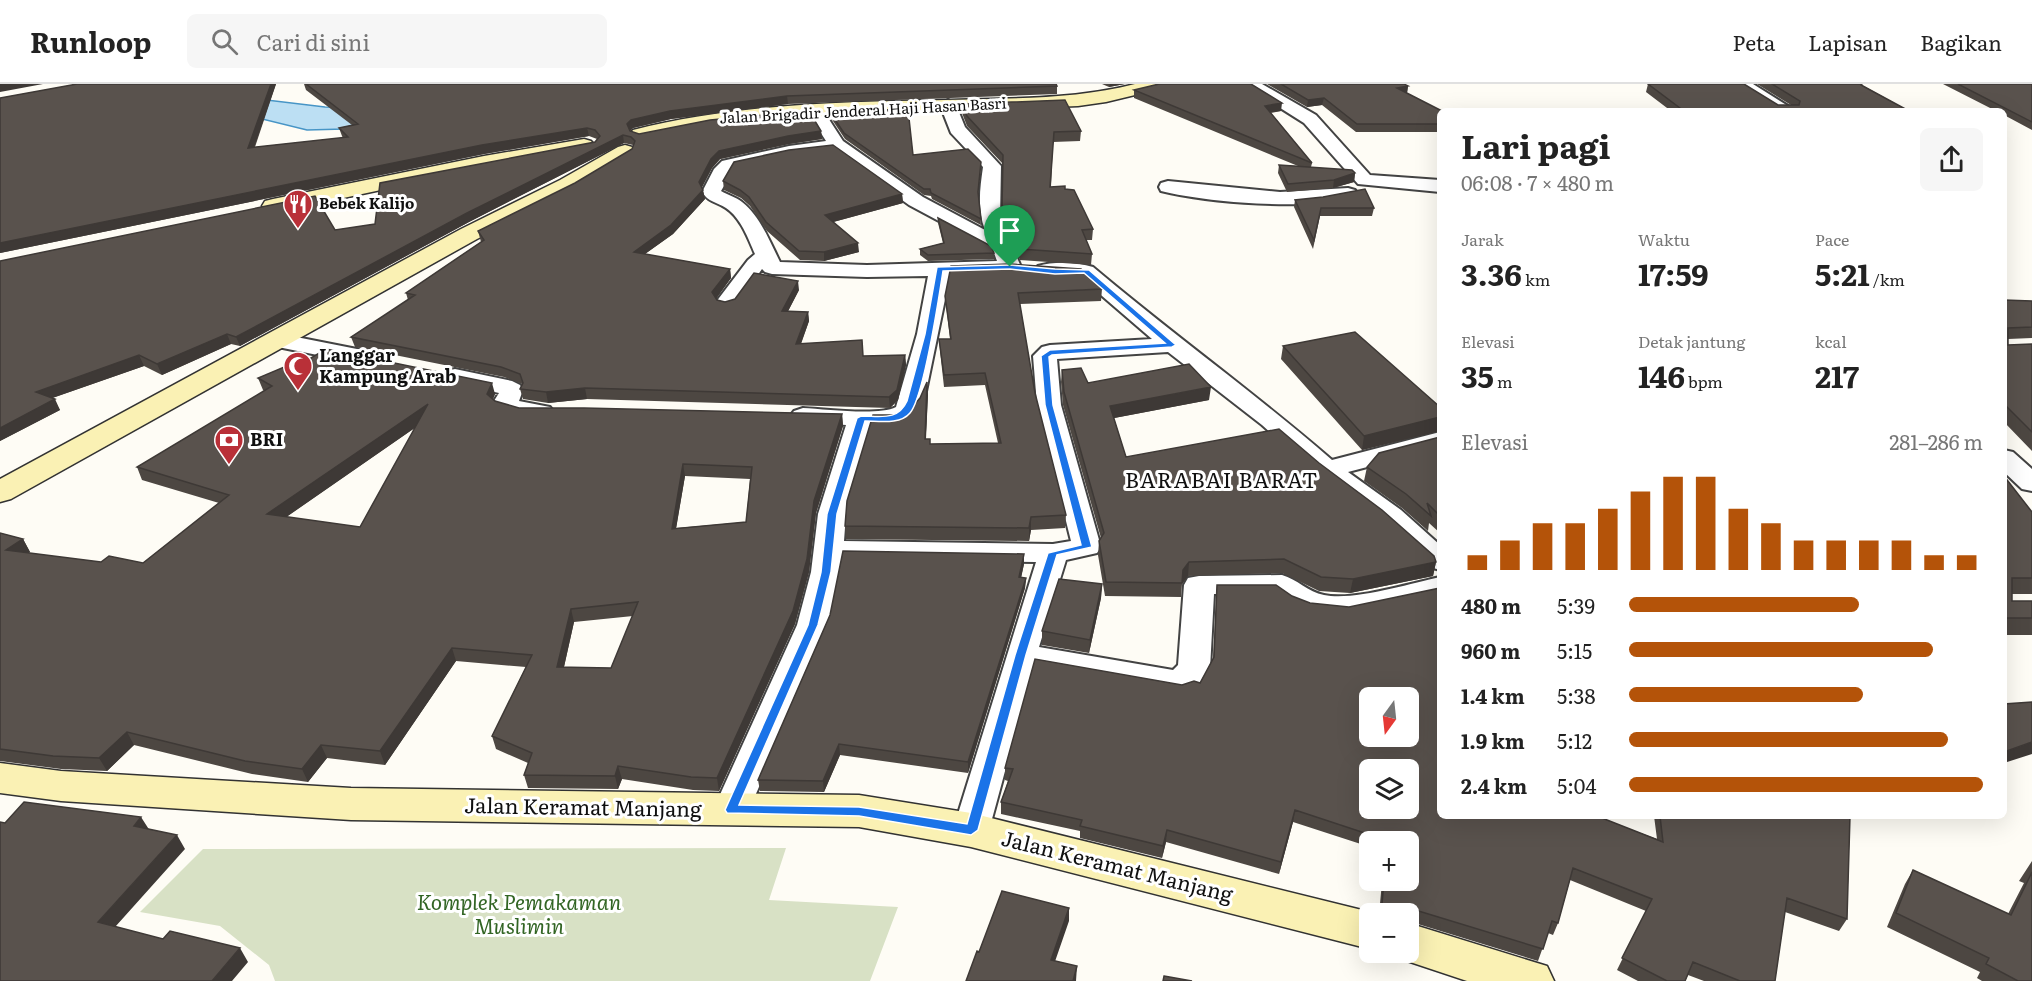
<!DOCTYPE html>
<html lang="id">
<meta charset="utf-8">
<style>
:root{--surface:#fff;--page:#f6f6f6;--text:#222;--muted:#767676;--line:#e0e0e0;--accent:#b45309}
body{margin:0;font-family:Literata,serif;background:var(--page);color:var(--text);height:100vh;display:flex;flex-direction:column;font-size:22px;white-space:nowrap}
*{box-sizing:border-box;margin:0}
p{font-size:20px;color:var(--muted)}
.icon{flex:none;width:33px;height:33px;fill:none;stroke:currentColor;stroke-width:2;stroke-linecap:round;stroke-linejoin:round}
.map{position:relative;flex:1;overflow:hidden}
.side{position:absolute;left:1437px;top:24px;width:570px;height:711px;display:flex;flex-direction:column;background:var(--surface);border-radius:9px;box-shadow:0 6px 24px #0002}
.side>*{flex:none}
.needle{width:39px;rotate:195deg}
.tools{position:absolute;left:1359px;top:603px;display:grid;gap:12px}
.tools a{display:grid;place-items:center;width:60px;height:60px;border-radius:9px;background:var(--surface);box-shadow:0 6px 24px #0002;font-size:30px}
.pin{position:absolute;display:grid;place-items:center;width:51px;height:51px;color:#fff;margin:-62px -26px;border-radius:50% 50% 50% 0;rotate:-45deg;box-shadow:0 0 6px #0007}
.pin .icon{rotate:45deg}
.round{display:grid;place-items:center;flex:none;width:63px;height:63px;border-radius:9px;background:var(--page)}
.summary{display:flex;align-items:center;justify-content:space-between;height:102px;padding:0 24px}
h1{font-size:33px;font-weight:700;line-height:45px}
.figures{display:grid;grid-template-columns:repeat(3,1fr);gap:9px;height:102px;padding:6px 24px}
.figures div{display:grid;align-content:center}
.figures b{font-size:30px;font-weight:700}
.figures small{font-size:16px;font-weight:400}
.figures p{font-size:16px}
.chart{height:168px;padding:12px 24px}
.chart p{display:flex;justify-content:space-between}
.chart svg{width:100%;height:108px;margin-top:6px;stroke:var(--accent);stroke-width:6}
ul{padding:0 24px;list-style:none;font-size:20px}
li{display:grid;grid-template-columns:96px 72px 1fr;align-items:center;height:45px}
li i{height:15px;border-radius:8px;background:var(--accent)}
header{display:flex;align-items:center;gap:36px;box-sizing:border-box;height:84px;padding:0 30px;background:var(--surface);border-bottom:2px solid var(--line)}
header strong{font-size:28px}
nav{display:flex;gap:33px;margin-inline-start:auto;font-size:21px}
.search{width:420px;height:54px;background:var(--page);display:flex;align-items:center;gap:15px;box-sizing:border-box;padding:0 21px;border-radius:9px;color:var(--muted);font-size:22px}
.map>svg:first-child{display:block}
.cemetery{fill:#d8e1c5}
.water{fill:#bcdff3;stroke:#4795c6;stroke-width:1.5}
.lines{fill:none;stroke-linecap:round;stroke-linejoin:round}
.street-casing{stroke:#434343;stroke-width:4}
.secondary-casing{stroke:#323232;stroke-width:3}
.street{fill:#fff;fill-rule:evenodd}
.secondary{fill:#faf1b4;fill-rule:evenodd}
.wall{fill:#4d4742;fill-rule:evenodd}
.shaded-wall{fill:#3e3936}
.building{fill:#59524d;stroke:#3e3936;stroke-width:1.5;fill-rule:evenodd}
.route{fill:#1a73e8;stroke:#fff;stroke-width:1.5;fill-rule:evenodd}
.labels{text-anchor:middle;stroke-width:6;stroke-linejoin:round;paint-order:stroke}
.far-street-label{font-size:15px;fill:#101010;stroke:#fff}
.far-poi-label{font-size:15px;font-weight:bold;fill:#101010;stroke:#fff;text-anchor:start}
.poi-label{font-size:18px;font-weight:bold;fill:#101010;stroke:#fff;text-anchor:start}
.quarter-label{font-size:21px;letter-spacing:1.5px;fill:#101010;stroke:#fff}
.near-street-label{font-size:21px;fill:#101010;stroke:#fff}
.near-park-label{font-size:21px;font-style:italic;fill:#326524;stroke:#fff}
</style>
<header>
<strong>Runloop</strong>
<div class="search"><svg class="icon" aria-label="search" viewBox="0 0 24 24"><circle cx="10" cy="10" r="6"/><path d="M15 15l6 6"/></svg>Cari di sini</div>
<nav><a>Peta</a><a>Lapisan</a><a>Bagikan</a></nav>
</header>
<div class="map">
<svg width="2032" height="897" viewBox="0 0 2032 897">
<rect width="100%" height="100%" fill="#fefcf5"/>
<path class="cemetery" d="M786 764 769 816 898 823 870 897H275L269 881 220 842 140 828 203 765Z"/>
<path class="water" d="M133 0 325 23 369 24 417 21 344 45 307 46 254 33H0Z"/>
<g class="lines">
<g class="street-casing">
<path id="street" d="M1242 0H1262L1316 31 1370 91 1440 96V108L1358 100 1304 39Z
M1734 0H1753L1796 27H1776Z
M948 16 956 21 965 43 1001 82 1000 134 1021 183 1017 187 1010 189 950 191 924 317C911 342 898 343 871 342L846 430 844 457 1053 460 1071 457 1037 321 1033 272 1042 263 1050 261 1152 255 1080 193 1038 190 1034 186 1038 182C1054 177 1077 178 1093 183 1171 249 1255 309 1332 376L1440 348V364L1348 388 1401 426 1440 461V486L1430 483 1381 438 1318 391 1262 341 1168 268 1057 275 1061 321 1101 463 1097 469 1066 476 1039 563 1173 586 1178 581 1184 501 1188 494 1199 492 1282 491C1297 495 1308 508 1324 511 1353 517 1409 500 1440 493V513L1347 532 1309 528 1291 521 1275 510H1214L1210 585 1198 605 1181 610 1033 584 989 746 984 756 971 760 958 756 953 746 1036 478 842 475 829 541 749 726 744 736 731 740 718 736 713 726 797 541 811 488 818 430 846 341 794 337 790 332 794 327 803 324C825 325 879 332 896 323L917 250 928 192 867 193 772 190 765 188 762 185 735 223 727 225 719 223 716 218 748 176 755 170C748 154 741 134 726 124 717 118 708 118 702 108L714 85 722 77 789 62 826 57 807 27 815 22 821 23 843 57 923 113 985 146C977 125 980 104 983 83L951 49 940 21ZM834 67 909 121 993 166 997 177 867 181 780 178C770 158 760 132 742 118 736 113 728 111 721 107L734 85 789 72Z
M1168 97 1280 108 1348 104 1355 106 1358 110 1355 114C1306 126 1210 119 1161 107L1159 103 1161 99Z
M276 249 362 266 370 268 374 273 370 278 362 280 268 261 264 256 268 251Z
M455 285 512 297 520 301 523 306 519 317 550 323 554 328 550 333C534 337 501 334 492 320L499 309 446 297 443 292 446 287Z
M2004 366 2013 368 2032 385V407L2022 405 2004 388Z"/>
</g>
<g class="secondary-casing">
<path id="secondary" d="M1135 0H1166L1164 4 1106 18 1078 22 782 34 711 42 640 56 633 54 630 50 633 46C735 20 840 18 945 16 1009 14 1073 16 1135 0Z
M584 55 591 57 594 61 591 65 484 84 273 129 265 127 262 122 265 117 273 115 484 72Z
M625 61 632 63 635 67 632 71 576 106 477 155 11 415 0 418V395L461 145 560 96 618 63Z
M0 679 61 687 351 704 859 711 971 729 1378 830H1370V865L971 763 859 743 351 736 61 717 0 709Z
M1408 839 1547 882 1554 897H1467L1392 872 1390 868H1408Z"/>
</g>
<use href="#street" class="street"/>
<use href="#secondary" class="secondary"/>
</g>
<path class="wall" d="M77 0H276L255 63 343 54 342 52 339 44 352 41 306 6 304 0H1056L1057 2V10L788 20 671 35 633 44 630 47 639 50 821 47 822 55 789 60 720 75 712 84 702 103 705 115 673 150 645 170 730 185 731 194 716 214 717 216 725 218 799 206 788 227 808 228 809 237 801 260 863 272 905 271 906 281 898 316 890 324 587 315 548 319 523 315 520 305 522 300 504 293 355 263 351 253 408 216 406 209 481 158 478 147 575 99 632 65 633 61 624 59 469 138 240 262 231 260 162 291 144 282 52 314 60 326 0 357V177L335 146 375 140 595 58 597 55 589 52 484 70 0 169V14Z
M1102 0H1125L1109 3Z
M1267 0H1404L1408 2 1407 9 1440 27V48H1356L1322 21 1307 23Z
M1648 0 1778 21H1791L1757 0H1863L1862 1 1909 27H1671L1646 8Z
M1943 0H2032V46L2004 31V27H1996Z
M1134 6 1281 27 1271 29 1312 79 1311 83 1355 89 1354 98 1333 104 1287 108 1278 89 1279 81 1298 82 1134 14Z
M961 20 1081 47 1080 57 1053 58 1051 103 1065 105 1093 145 1092 156H1086L1092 170 1091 181 1020 176 1002 134 1003 80 967 42 962 29Z
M830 28 913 71 981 78 978 111 981 141 932 115 931 112 924 111 845 55 831 34Z
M723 97 902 110 903 119 833 138 859 168 824 177 800 176 767 147 750 122 741 114 724 106Z
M1295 116 1374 124 1372 132H1320L1313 165 1294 123Z
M938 134 994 169V175L928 177 920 171V165L943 159 938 139Z
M1102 205 1101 217 1020 220 1035 309 1066 431 1065 444 1031 446 1029 457 846 455 845 442 896 331 909 326 928 310 926 355H930V360L998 359 985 301 944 303 940 267 939 255H950L945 212Z
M2004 216 2032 217V254L2008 255V261L2032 260V367L2004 338Z
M1283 262 1440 323V347L1362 366 1281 275Z
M301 280 495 310 493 315 495 317 519 324 842 330 843 342 816 429 809 488 795 540 719 707 693 706 622 695 618 705 528 704 524 691 528 679 496 665 492 652 526 583 456 577 385 681 327 674 308 698 252 690 134 661 107 687 61 685 0 677V449L23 455 30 468 28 469 101 478 143 479 219 419 142 396 137 383 265 307 263 306 258 294ZM416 343 360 443 286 433ZM685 392 750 395 746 438 676 444ZM633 532 611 584 564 583 574 538Z
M1062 286 1088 299 1209 316 1114 334 1126 373 1319 379 1436 478 1433 492 1350 509 1319 507 1282 489 1188 492 1182 500 1181 513 1105 512 1098 471 1099 457 1101 454 1063 321 1061 298Z
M1440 353V449L1429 439 1428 447 1402 424 1364 397 1367 383Z
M2004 392 2032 428V510H2012V517H2032V551H2004Z
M1024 480 1021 493 1026 494 1025 504 968 689 840 671 824 708 760 707 758 696 830 531Z
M1102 500 1101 514 1089 569 1042 561V547Z
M1217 501 1440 732 1597 733 1657 755 1654 732H1850L1847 835 1839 847 1785 828 1775 897H1704L1688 891 1685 897H1638L1617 886 1646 827 1570 796 1558 839 1553 851 1548 849 1538 877 1408 837V830H1379L1382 798 1377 796H1408V758H1370V763L1293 738 1279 790 1166 758 1162 774 1080 754V747L1001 730V718L1008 697 1005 696V684L1182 601 1200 599 1213 575Z
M2032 777V897H1982L1977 894 1980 888 1887 843 1905 800 1913 786 2008 830 2024 799 2019 797Z"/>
<path class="shaded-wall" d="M0 0H43L0 8Z
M271 0H276L251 72 248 64Z
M1110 0H1125L1109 3Z
M1408 2 1407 9 1397 4Z
M787 12 788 20 671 35 633 44 628 49 627 40 631 36 670 27Z
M1324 14 1322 21 1307 23 1308 16Z
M1282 19 1281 27 1264 29 1265 22Z
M587 44 589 52 484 70 0 169V159L482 61Z
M821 47 822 55 789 60 720 75 712 84 700 107 699 98 711 75 719 67 788 52Z
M623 51 624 59 469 138 240 262 236 253 467 129Z
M1355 89 1354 98 1333 104 1334 96Z
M703 106 705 115 673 150 635 177 634 168Z
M902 110 903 119 826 140 825 131Z
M858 159 859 168 824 177V168Z
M730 185 731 194 714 218 712 208Z
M798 197 799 206 783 237 782 227Z
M808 228 809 237 797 270 796 260Z
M227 250 231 260 162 291 157 280Z
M139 271 144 282 41 318 36 308Z
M905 271 906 281 898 316 890 324 889 313Z
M927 298 928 310 925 368V355Z
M492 299 495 310 490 322 487 310Z
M1211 303 1209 316 1109 335 1110 322Z
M585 304 587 315 548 319 546 308Z
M55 315 60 326 0 357V344Z
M428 320 432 332 272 443 267 430Z
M842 330 843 342 816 429 809 488 795 540 719 707 717 694 814 417Z
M1440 333V347L1362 366 1364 352Z
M683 380 685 392 674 457 672 445Z
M1031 433V446L1029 457V444Z
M23 455 30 468 13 479 6 466Z
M1024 470V480L1019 504V493Z
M1189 478 1188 492 1182 500 1183 486Z
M1436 478 1433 492 1350 509 1353 495Z
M1026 494 1025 504 968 689V678Z
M1102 500 1101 514 1089 569 1090 556Z
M571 525 574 538 561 596 557 583Z
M452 564 456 577 385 681 380 667Z
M127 648 134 661 107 687 99 674Z
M2032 658V670L2004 679V668Z
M839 660 840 671 824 708 823 697Z
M321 661 327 674 308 698 302 685Z
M618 682 622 695 618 705 615 692Z
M1295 726 1293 738 1279 790 1281 778Z
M141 733 150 747 134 742Z
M1167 746 1166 758 1162 774 1163 762Z
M177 751 185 765 107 852 98 838Z
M1069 824V837L1051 889V876Z
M240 864 248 878 232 897H212Z
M1077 882 1076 897H1073Z"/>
<path class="building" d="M77 0H271L248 64 348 53 339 44 358 40 306 0H1056L1057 2 787 12 670 27 631 36 627 40 630 47 639 50 710 36 809 27 821 47 788 52 719 67 711 75 699 98 703 106 671 141 634 168 730 185 712 208 717 216 725 218 735 215 754 189 798 197 782 227 808 228 796 260 862 256 863 272 905 271 897 306 889 313 585 304 546 308 520 305 523 299 520 290 501 283 351 253 415 211 406 209 484 156 478 147 575 99 632 65 635 57 631 53 623 51 467 129 236 253 227 250 157 280 139 271 36 308 55 315 0 344V177L315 112 335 146 375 140 380 99 595 58 600 52 595 46 587 44 482 61 0 159V14Z
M1159 0H1251L1282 19 1265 22 1312 79 1134 6Z
M1281 0H1404L1408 2 1397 4 1442 27H1440V40H1357L1324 14 1308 16Z
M1648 0H1744L1778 21H1799L1800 17 1772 0H1861V1L1909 27H1684Z
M1958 0H2032V38Z
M1065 16 1081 47 1054 48 1050 103 1065 102V105L1074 106 1093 145 1082 146 1092 170 1020 165 1002 123 1003 71 967 32 961 20Z
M908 25 913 71 968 65 981 78 978 108 981 135 931 109 930 105H924L844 49 830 28Z
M833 61 902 110 825 131 858 159 824 168 799 167 766 138 749 113 740 106 723 97 734 78 789 66Z
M1279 81 1352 86 1355 89 1334 96 1288 100Z
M1365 105 1374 124H1321L1314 156 1295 116 1323 113Z
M938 134 991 162 994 169 928 171 920 165 944 159Z
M1010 180 1081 185 1101 203 1102 205 1018 209 1035 309 1066 431 1031 433 1029 444 845 442 847 417 873 331H896L909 326 920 314 927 298 925 355H930V360L1001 359 985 289 944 291 939 255H951L945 212 951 182Z
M2004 216 2032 217V243L2008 244V261L2032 260V348L2004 320Z
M1355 248 1440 323V333L1364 352 1283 262Z
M326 265 492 299 487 310 495 317 519 324H584L842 330 814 417 807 475 793 527 717 694 691 693 618 682 615 692 524 691 532 669 492 652 532 571 452 564 380 667 321 661 302 685 245 677 127 648 99 674 53 672 0 665V449L23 455 6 466 101 478 109 472 143 479 229 411 137 383 272 302 258 294 296 278 301 280ZM428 320 360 443 267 430ZM683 380 752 383 746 438 672 445ZM638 518 611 584 557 583 571 525Z
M1189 280 1211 303 1110 322 1126 373 1279 345 1319 379 1382 426 1434 472 1436 478 1353 495 1321 493 1284 475 1189 478 1183 486 1182 499 1106 498 1099 457 1104 449 1064 308 1062 286 1081 284 1088 299Z
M1440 353V432L1427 419 1431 432 1406 410 1367 383 1379 369Z
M2004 392 2032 428V494H2012V517H2032V534H2004Z
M843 467 1024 470 1019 493 1026 494 968 678 839 660 823 697 758 696 830 531Z
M1059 495 1102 500 1090 556 1042 547Z
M1217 501H1276L1292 512 1310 519 1349 523 1440 504V732H1597L1663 758 1660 732H1850L1847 835 1787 814 1775 897H1740L1693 878 1685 897H1667L1622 874 1652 815 1573 784 1558 839 1552 837 1543 865 1412 825 1382 820 1384 796H1408V758H1383V755L1295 726 1281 778 1167 746 1163 762 1080 742 1082 736 1001 718 1013 685 1005 684 1035 575 1182 601 1194 597 1200 599 1214 573ZM1370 614H1408V652H1370ZM1370 686H1408V724H1370Z
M2032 618V658L2004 668V620Z
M24 718 141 733 134 742 177 751 98 838 163 855 170 847 240 864 212 897H0V738L5 739Z
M1913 786 2011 831 2032 788V897H2018L1986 880 1989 874 1896 829Z
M1002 807 1069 824 1051 876 1077 882 1073 897H966L977 867 979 868Z
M1164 892 1192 897H1163Z"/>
<path class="route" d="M1010 181 1055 185 1089 186 1176 261 1172 263 1052 271 1049 273 1053 321 1092 463 1057 471 1026 571 978 746 971 751 859 732 727 729 725 726 808 541 821 488 827 430 857 334 861 332C881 332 898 337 907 317L925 250 937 183ZM1010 185 1055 190 1084 189 1165 259 1050 266 1041 272 1045 321 1081 461 1048 469 1015 571 967 740 859 723 739 721 818 541 831 488 837 430 865 337C879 337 900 341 910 329 924 312 939 213 943 187Z"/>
<defs>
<g id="restaurant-pin" transform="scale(1.5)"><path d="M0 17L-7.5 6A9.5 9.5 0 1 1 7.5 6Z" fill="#b93038" stroke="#fff"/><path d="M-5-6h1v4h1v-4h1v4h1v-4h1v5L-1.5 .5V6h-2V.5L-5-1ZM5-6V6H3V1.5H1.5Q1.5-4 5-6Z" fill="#fff"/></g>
<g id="mosque-pin" transform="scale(1.5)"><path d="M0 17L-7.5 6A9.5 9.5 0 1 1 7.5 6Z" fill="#b93038" stroke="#fff"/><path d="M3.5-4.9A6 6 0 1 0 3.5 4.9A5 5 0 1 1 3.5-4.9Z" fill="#fff"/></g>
<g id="bank-pin" transform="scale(1.5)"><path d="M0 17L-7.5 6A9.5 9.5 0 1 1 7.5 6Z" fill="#b93038" stroke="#fff"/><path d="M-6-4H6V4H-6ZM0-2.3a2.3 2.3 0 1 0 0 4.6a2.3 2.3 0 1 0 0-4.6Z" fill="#fff"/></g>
</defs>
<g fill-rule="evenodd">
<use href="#restaurant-pin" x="298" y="120"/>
<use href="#mosque-pin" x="298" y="282"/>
<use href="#bank-pin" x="229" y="356"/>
</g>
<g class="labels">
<g class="far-street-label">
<text transform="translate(863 27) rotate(-3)" y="5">Jalan Brigadir Jenderal Haji Hasan Basri</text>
</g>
<g class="far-poi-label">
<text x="319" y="125">Bebek Kalijo</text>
</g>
<g class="poi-label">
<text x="319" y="278">Langgar<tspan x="319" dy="21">Kampung Arab</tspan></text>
<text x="250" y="362">BRI</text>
</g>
<g class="quarter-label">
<text x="1222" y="404">BARABAI BARAT</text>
</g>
<g class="near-street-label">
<text transform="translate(583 724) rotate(1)" y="7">Jalan Keramat Manjang</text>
<text transform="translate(1117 783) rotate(14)" y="7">Jalan Keramat Manjang</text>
</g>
<g class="near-park-label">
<text x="519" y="826">Komplek Pemakaman<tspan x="519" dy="24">Muslimin</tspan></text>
</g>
</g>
</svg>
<div class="tools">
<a><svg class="needle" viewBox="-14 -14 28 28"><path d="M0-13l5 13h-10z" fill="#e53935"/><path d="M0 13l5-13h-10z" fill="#767676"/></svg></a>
<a><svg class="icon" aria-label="layers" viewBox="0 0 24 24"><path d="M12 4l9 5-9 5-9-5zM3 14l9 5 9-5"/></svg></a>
<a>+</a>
<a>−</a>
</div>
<div class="pin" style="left:1010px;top:183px;background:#1e9e55"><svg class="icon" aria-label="arrive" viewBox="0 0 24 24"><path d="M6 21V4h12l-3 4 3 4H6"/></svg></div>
<section class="side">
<div class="summary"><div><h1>Lari pagi</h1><p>06:08 · 7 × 480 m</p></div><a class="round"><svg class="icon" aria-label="share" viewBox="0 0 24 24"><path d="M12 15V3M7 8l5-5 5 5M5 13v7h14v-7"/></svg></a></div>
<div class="figures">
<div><p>Jarak</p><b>3.36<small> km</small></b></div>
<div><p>Waktu</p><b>17:59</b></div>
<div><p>Pace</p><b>5:21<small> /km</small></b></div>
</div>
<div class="figures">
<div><p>Elevasi</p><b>35<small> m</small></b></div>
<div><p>Detak jantung</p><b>146<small> bpm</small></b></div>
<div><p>kcal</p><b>217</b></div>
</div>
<div class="chart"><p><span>Elevasi</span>281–286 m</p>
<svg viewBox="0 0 160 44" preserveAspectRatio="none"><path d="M5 44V38M15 44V32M25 44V25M35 44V25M45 44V19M55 44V12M65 44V6M75 44V6M85 44V19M95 44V25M105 44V32M115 44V32M125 44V32M135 44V32M145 44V38M155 44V38"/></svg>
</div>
<ul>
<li><b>480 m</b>5:39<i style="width:65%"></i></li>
<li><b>960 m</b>5:15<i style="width:86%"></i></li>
<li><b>1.4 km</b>5:38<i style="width:66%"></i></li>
<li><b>1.9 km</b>5:12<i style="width:90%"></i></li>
<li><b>2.4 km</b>5:04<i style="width:100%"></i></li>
</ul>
</section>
</div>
